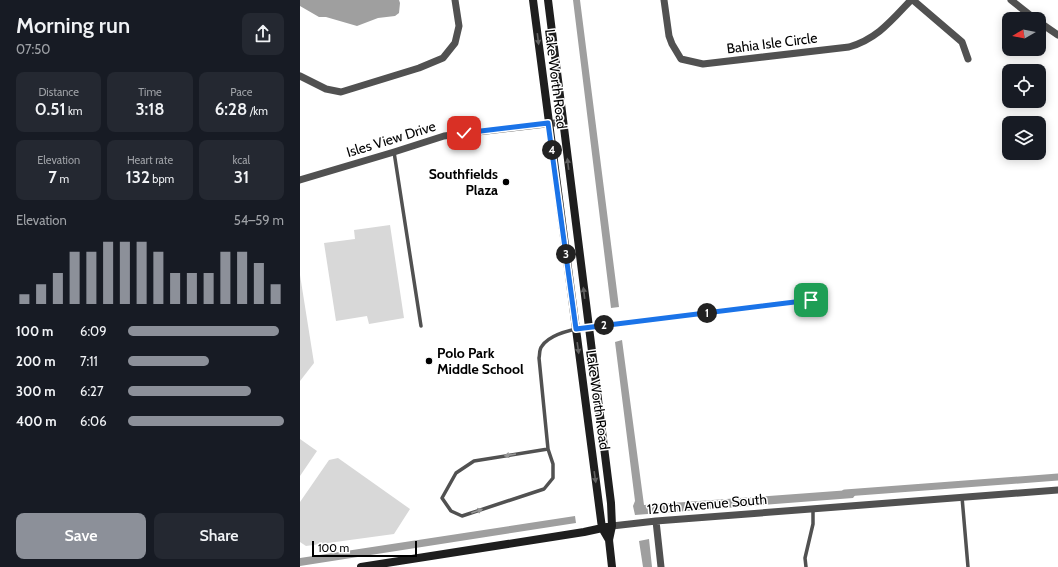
<!DOCTYPE html>
<meta charset="utf-8">
<style>
:root{--surface:#171b24;--page:#242831;--text:#f1f3f6;--muted:#9ea1a6;--accent:#8c9099}
body{margin:0;font-family:Cabin,sans-serif;background:var(--page);color:var(--text);height:100vh;display:flex;flex-direction:column;font-size:15px;white-space:nowrap}
*{box-sizing:border-box;margin:0}
p{font-size:13px;color:var(--muted)}
.icon{flex:none;width:22px;height:22px;fill:none;stroke:currentColor;stroke-width:2;stroke-linecap:round;stroke-linejoin:round}
.map{position:relative;flex:1;overflow:hidden}
.side{display:flex;flex-direction:column;background:var(--surface);width:300px}
.side>*{flex:none}
.needle{width:26px;rotate:261deg}
.tools{position:absolute;left:702px;top:12px;display:grid;gap:8px}
.tools a{display:grid;place-items:center;width:44px;height:44px;border-radius:8px;background:var(--surface);box-shadow:0 2px 10px #0003;font-size:20px}
.scale{position:absolute;left:12px;bottom:10px;width:105px;box-sizing:border-box;padding-left:4px;border:2px solid #000;border-top:0;font-size:11px;line-height:14px;white-space:nowrap;color:#000;-webkit-text-stroke:3px #fff;paint-order:stroke}
.pin{position:absolute;display:grid;place-items:center;width:34px;height:34px;color:#fff;margin:-17px;border-radius:8px;box-shadow:0 2px 6px #0006}
.km{position:absolute;width:20px;height:20px;margin:-10px;border-radius:50%;background:#222;color:#fff;font-size:11px;line-height:20px;text-align:center}
.round{display:grid;place-items:center;flex:none;width:42px;height:42px;border-radius:8px;background:var(--page)}
.headline{display:flex;align-items:center;justify-content:space-between;height:68px;padding:0 16px}
h1{font-size:22px;font-weight:600;line-height:30px}
.stats{display:grid;grid-template-columns:repeat(3,1fr);gap:6px;height:68px;padding:4px 16px}
.stats div{display:grid;align-content:center;border-radius:8px;background:var(--page);text-align:center}
.stats b{font-size:17px;font-weight:600}
.stats small{font-size:11px;font-weight:400}
.stats p{font-size:11px}
.chart{height:112px;padding:8px 16px}
.chart p{display:flex;justify-content:space-between}
.chart svg{width:100%;height:72px;margin-top:4px;stroke:var(--accent);stroke-width:6}
.button{display:flex;gap:8px;margin-top:auto;padding:8px 16px}
.button a{flex:1;height:46px;border-radius:8px;background:var(--accent);color:#fff;font-size:16px;font-weight:600;line-height:46px;text-align:center}
.button a+a{background:var(--page);color:var(--text)}
ul{padding:0 16px;list-style:none;font-size:13px}
li{display:grid;grid-template-columns:64px 48px 1fr;align-items:center;height:30px}
li i{height:10px;border-radius:5px;background:var(--accent)}
main{display:flex;flex:1;min-height:0}
.map>svg:first-child{display:block}
.green{fill:#d8d8d8}
.water{fill:#9f9f9f}
.lines{fill:none;stroke-linecap:round;stroke-linejoin:round}
.canal{stroke:#9f9f9f;stroke-width:7}
.lane{stroke:#515151;stroke-width:3.5}
.street{stroke:#515151;stroke-width:7}
.secondary{stroke:#1e1e1e;stroke-width:8}
.oneway{fill:#626262}
.oneway2{fill:#979797}
.route-casing{stroke:#fff;stroke-width:8}
.route{stroke:#1a73e8;stroke-width:5}
.poi-dot{fill:#000;stroke:#fff;stroke-width:1.5}
.labels{text-anchor:middle;stroke-width:3;stroke-linejoin:round;paint-order:stroke}
.street-label{font-size:14px;fill:#000;stroke:#fff}
.poi-label{font-size:14px;font-weight:bold;fill:#000;stroke:#fff;text-anchor:end}
</style>
<main>
<section class="side">
<div class="headline"><div><h1>Morning run</h1><p>07:50</p></div><a class="round"><svg class="icon" aria-label="share" viewBox="0 0 24 24"><path d="M12 15V3M7 8l5-5 5 5M5 13v7h14v-7"/></svg></a></div>
<div class="stats">
<div><p>Distance</p><b>0.51<small> km</small></b></div>
<div><p>Time</p><b>3:18</b></div>
<div><p>Pace</p><b>6:28<small> /km</small></b></div>
</div>
<div class="stats">
<div><p>Elevation</p><b>7<small> m</small></b></div>
<div><p>Heart rate</p><b>132<small> bpm</small></b></div>
<div><p>kcal</p><b>31</b></div>
</div>
<div class="chart"><p><span>Elevation</span>54–59 m</p>
<svg viewBox="0 0 160 44" preserveAspectRatio="none"><path d="M5 44V38M15 44V32M25 44V25M35 44V12M45 44V12M55 44V6M65 44V6M75 44V6M85 44V12M95 44V25M105 44V25M115 44V25M125 44V12M135 44V12M145 44V19M155 44V32"/></svg>
</div>
<ul>
<li><b>100 m</b>6:09<i style="width:97%"></i></li>
<li><b>200 m</b>7:11<i style="width:52%"></i></li>
<li><b>300 m</b>6:27<i style="width:79%"></i></li>
<li><b>400 m</b>6:06<i style="width:100%"></i></li>
</ul>
<div class="button"><a>Save</a><a>Share</a></div>
</section>
<div class="map">
<svg width="758" height="567" viewBox="0 0 758 567">
<rect width="100%" height="100%" fill="#fff"/>
<path class="green" d="M90 225 104 318 69 324 67 316 36 321 24 243 55 239 54 230Z
M0 275 14 363 0 381Z
M0 439 17 451 0 476Z
M38 458 110 509 94 534 6 546 0 542V502L29 460Z"/>
<path class="water" d="M0 0H99L100 3 99 13 95 16 78 18 57 26 26 17H19L0 6Z
M273 0H280L319 307 311 308Z
M322 340 344 505 550 490 556 494 553 498 335 515 333 506 335 501 315 342Z
M275 516 276 523 0 566V558Z
M349 539 352 567H343L339 541Z"/>
<g class="lines">
<path class="canal" d="M545 493 758 477"/>
<path class="lane" d="M94 152 121 326
M248 449 174 461 156 473 142 498 151 511 162 516 244 489 253 478V464L248 449 239 358C240 354 239 349 242 346 250 334 274 329 288 327L511 300
M662 497 668 567
M506 567 505 558 513 524V509"/>
<path class="street" d="M364 0 369 36 372 44 381 59 403 64 549 47C577 39 591 21 611 0
M613 0 662 42 668 59
M711 0 735 19
M739 22 758 35
M0 76 26 89 41 92 119 68 143 58 155 43 159 26 155 0
M0 180 94 152 144 136 263 122
M356 521 361 567
M312 526 356 521 758 490"/>
<path class="secondary" d="M233 0 302 528 309 540
M248 0 311 503 312 526 309 540 312 567
M61 567 284 532 307 527"/>
</g>
<defs><path id="oneway-solid" d="M-6-.8H1V-3.2L6.5 0L1 3.2V.8H-6Z"/></defs>
<g class="oneway">
<use href="#oneway-solid" transform="translate(238 39) rotate(83)"/>
<use href="#oneway-solid" transform="translate(268 164) rotate(-97)"/>
<use href="#oneway-solid" transform="translate(284 293) rotate(-97)"/>
<use href="#oneway-solid" transform="translate(278 348) rotate(82)"/>
<use href="#oneway-solid" transform="translate(295 477) rotate(82)"/>
</g>
<g class="oneway2">
<use href="#oneway-solid" transform="translate(210 455) rotate(171)"/>
<use href="#oneway-solid" transform="translate(177 511) rotate(-19)"/>
</g>
<g class="lines">
<g class="route-casing">
<path id="route" d="M164 133 248 123 276 329 511 300"/>
</g>
<use href="#route" class="route"/>
</g>
<g class="poi-dot">
<circle cx="206" cy="182" r="4"/>
<circle cx="129" cy="361" r="4"/>
</g>
<g class="labels">
<g class="street-label">
<text transform="translate(472 43) rotate(-7)" y="5">Bahia Isle Circle</text>
<text transform="translate(256 79) rotate(83)" y="5">Lake Worth Road</text>
<text transform="translate(91 139) rotate(-17)" y="5">Isles View Drive</text>
<text transform="translate(298 400) rotate(82)" y="5">Lake Worth Road</text>
<text transform="translate(407 504) rotate(-5)" y="5">120th Avenue South</text>
</g>
<g class="poi-label">
<text x="198" y="179">Southfields<tspan x="198" dy="16">Plaza</tspan></text>
<text x="137" y="358" text-anchor="start">Polo Park<tspan x="137" dy="16">Middle School</tspan></text>
</g>
</g>
</svg>
<div class="tools">
<a><svg class="needle" viewBox="-14 -14 28 28"><path d="M0-13l5 13h-10z" fill="#e53935"/><path d="M0 13l5-13h-10z" fill="#9ea1a6"/></svg></a>
<a><svg class="icon" aria-label="locate" viewBox="0 0 24 24"><circle cx="12" cy="12" r="6"/><path d="M12 2v4M12 18v4M2 12h4M18 12h4"/></svg></a>
<a><svg class="icon" aria-label="layers" viewBox="0 0 24 24"><path d="M12 4l9 5-9 5-9-5zM3 14l9 5 9-5"/></svg></a>
</div>
<div class="scale">100 m</div>
<div class="pin" style="left:511px;top:300px;background:#1e9e55"><svg class="icon" aria-label="arrive" viewBox="0 0 24 24"><path d="M6 21V4h12l-3 4 3 4H6"/></svg></div>
<div class="pin" style="left:164px;top:133px;background:#d93025"><svg class="icon" aria-label="check" viewBox="0 0 24 24"><path d="M5 12l5 5 9-10"/></svg></div>
<b class="km" style="left:407px;top:313px">1</b>
<b class="km" style="left:304px;top:325px">2</b>
<b class="km" style="left:266px;top:254px">3</b>
<b class="km" style="left:252px;top:150px">4</b>
</div>
</main>
